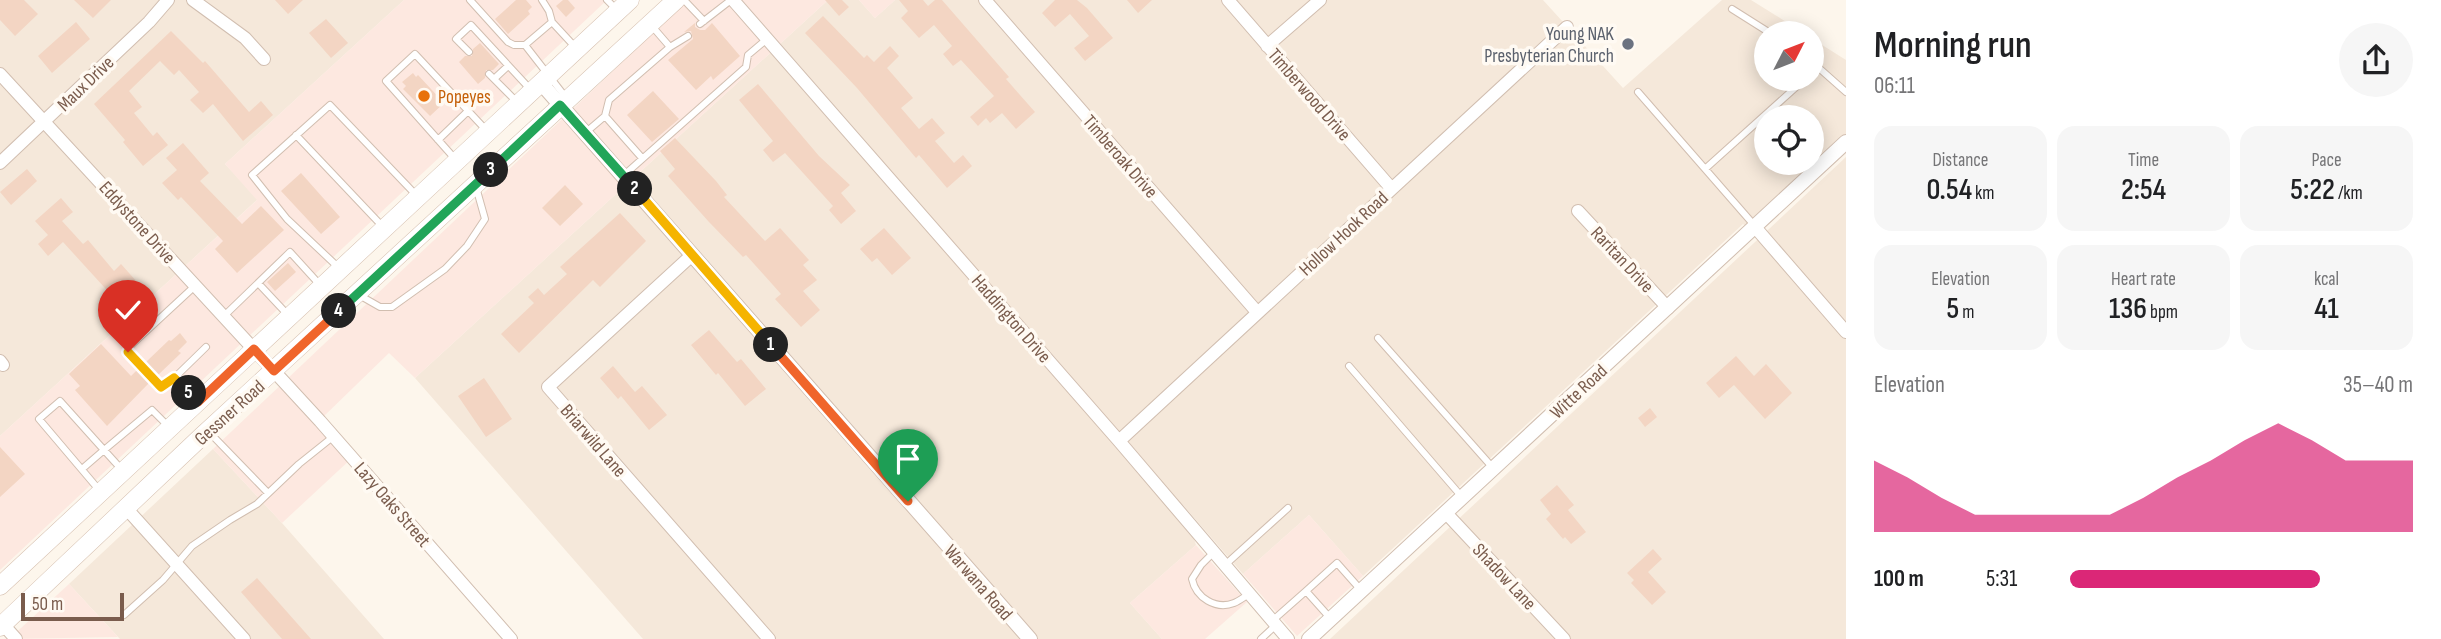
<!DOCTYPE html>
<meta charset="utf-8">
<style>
:root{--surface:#fff;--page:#f6f6f6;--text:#202124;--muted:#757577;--accent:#db2777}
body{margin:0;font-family:"Sofia Sans Condensed",sans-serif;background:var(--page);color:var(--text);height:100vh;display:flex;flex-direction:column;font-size:26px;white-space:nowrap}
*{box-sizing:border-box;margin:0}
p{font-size:23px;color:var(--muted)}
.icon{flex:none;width:38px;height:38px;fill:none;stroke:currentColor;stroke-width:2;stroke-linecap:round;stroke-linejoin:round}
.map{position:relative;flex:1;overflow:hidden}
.drawer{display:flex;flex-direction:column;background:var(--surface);width:595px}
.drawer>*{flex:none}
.needle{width:46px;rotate:48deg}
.tools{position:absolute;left:1754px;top:21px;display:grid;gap:14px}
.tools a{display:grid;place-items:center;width:70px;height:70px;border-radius:50%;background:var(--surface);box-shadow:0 4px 18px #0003;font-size:35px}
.scale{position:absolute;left:21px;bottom:18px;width:103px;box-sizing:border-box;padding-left:7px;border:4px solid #7a5c4d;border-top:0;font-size:19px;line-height:24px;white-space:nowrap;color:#7a5c4d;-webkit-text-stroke:5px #fffaf3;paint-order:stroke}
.pin{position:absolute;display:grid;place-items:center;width:60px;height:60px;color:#fff;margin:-72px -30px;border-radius:50% 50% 50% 0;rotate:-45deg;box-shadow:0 0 7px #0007}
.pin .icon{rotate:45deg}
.km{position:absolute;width:35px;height:35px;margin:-18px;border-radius:50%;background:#222;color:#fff;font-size:19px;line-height:35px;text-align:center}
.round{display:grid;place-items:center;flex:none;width:74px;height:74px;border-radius:37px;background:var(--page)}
.summary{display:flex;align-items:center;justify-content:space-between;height:119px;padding:0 28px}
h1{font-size:38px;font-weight:600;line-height:52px}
.metrics{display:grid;grid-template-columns:repeat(3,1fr);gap:10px;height:119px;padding:7px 28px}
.metrics div{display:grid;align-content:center;border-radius:18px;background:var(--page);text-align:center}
.metrics b{font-size:30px;font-weight:600}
.metrics small{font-size:19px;font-weight:400}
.metrics p{font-size:19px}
.chart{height:196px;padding:14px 28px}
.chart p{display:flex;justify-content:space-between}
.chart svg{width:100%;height:126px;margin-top:7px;fill:var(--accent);opacity:.7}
ul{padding:0 28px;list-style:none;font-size:23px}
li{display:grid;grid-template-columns:112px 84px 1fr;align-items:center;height:52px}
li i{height:18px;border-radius:9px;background:var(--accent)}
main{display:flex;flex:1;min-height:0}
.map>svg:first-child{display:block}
.residential{fill:#f5e8da;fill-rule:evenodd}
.commercial{fill:#fde8e0}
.building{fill:#f3d5c3}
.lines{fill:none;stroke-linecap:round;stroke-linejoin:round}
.service-casing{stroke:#d1beb0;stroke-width:8}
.minor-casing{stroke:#d1beb0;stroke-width:14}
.tertiary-casing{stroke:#d1beb0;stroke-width:16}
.secondary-casing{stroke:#d6c0b0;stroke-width:19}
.service{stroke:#fff;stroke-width:6}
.minor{stroke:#fff;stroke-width:12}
.tertiary{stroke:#fff;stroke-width:14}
.secondary{stroke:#fff;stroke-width:18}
.split-1-casing{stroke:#fff;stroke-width:14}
.split-2-casing{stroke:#fff;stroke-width:14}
.split-3-casing{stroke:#fff;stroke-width:14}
.split-4-casing{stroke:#fff;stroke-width:14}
.split-5-casing{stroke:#fff;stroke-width:14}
.split-6-casing{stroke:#fff;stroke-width:14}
.split-1{stroke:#f0652b;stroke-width:9}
.split-2{stroke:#f5b400;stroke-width:9}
.split-3{stroke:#22a559;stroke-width:9}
.split-4{stroke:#22a559;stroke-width:9}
.split-5{stroke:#f0652b;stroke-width:9}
.split-6{stroke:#f5b400;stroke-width:9}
.worship-dot{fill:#6b7280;stroke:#fffaf3;stroke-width:2.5}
.food-dot{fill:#e8710a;stroke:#fffaf3;stroke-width:2.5}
.labels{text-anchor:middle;stroke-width:7;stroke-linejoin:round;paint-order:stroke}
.worship-label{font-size:19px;fill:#5b616d;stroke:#fffaf3;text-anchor:end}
.street-label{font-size:19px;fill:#7a5c4d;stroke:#fffaf3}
.food-label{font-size:19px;fill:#c56008;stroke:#fffaf3;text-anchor:start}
</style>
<main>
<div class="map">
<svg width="1846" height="639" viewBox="0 0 1846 639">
<rect width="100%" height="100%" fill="#fdf6ec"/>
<path class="residential" d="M0 0H404L225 164 258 199 0 436Z
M828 0H859L875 18 895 0H1543L1623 88 1722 0H1751L1804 33H1766V79H1811V38L1846 60V142L1751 231 1743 224 1363 576 1309 515 1243 574 1183 505 1196 545 1130 603 1162 639H643L415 378ZM1766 117H1811V163H1766Z
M1846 157V639H1330Z
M213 449 282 523 384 639H120L69 584Z"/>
<path class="commercial" d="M404 0H607L0 570V436L257 200 225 164Z
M688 0H828L415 378 389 353 320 420 352 458 282 523 213 449Z
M859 0H895L875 18Z
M1309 515 1363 576 1297 636 1243 574Z
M1196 545 1247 602 1205 639H1162L1130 603Z
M69 584 118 637 9 639Z"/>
<path class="building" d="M0 0H24L38 14 15 36 0 20Z
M74 0H111L93 18Z
M275 0H303L288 14Z
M516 0H526L532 7 528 11 530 14 508 34 495 19Z
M563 0H568L575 8 566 17 556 6Z
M825 0H842L849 7 839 16Z
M899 0H923L928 6 935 0H942L1009 77 1006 79 1035 112 1016 129 1002 113 990 123 986 118 978 126 970 117 994 96 961 60 953 66 943 54 952 46 934 25 919 38 901 18 908 11Z
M1055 0H1077L1087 8 1113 38 1085 61 1074 48 1089 36 1070 14 1055 27 1042 13Z
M1127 0H1152L1138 13Z
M823 16 864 58 867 55 874 62 890 46 899 56 887 68 913 98 901 108 919 129 932 118 945 133 935 141 954 163 963 155 972 166 947 188 919 155 916 158 857 88 805 33Z
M326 19 348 43 331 58 309 33Z
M76 22 90 39 52 73 38 56Z
M695 23V27L700 30H705L712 23 740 56 713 80 711 76 696 90 668 60 693 39 691 31 684 32Z
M171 31 203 63 205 61 249 112 261 101 273 115 243 141 213 104 203 113 190 100 199 92 179 70 174 75 160 61 129 91 142 107 134 113 153 136 157 132 168 145 143 166 123 142 125 140 94 104Z
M480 43 499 64 493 70H486L485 78 478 84 459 62 465 56H472L473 49Z
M413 73 416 77 418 75 444 103 430 116 403 89 406 86 402 82Z
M758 84 819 156 850 185 841 193 856 211 841 224 829 210 833 206 785 153 773 162 763 150 773 141 739 100Z
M653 91 679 119 652 142 627 115Z
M675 138 716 181 727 195 724 197 765 241 780 228 809 260 803 265 817 280 803 291 820 310 801 327 775 299 781 294 746 255 743 257 709 222 668 176 675 169 660 151Z
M183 143 209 173 200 181 242 224 261 206 284 230 237 273 215 249 223 241 181 197 178 200 162 183 177 170 166 158Z
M27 169 37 181 11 205 0 192Z
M301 173 340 217 321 234 281 191Z
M565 185 583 204 560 226 542 208Z
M61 198 73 212 62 221 83 244 88 240 114 271 121 264 146 292 125 310 63 242 48 256 38 244 48 235 35 221Z
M620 213 646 241 600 287 593 280 519 353 501 334 534 303 528 297 538 288 544 295 567 274 560 267Z
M884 228 911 258 892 275 877 258 872 262 860 249Z
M288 263 296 272 275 291 267 282Z
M709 330 737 362 741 359 766 389 745 406 718 373 716 375 691 345Z
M180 333 187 342 178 351 181 353 158 375 146 362 169 340 171 341Z
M101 344 131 376 137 370 149 383 107 426 75 390 80 386 69 374Z
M1736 356 1754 376 1766 364 1792 393 1765 419 1734 385 1719 398 1706 383Z
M613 366 635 392 642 386 667 415 649 430 621 396 618 399 600 378Z
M484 378 512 419 486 437 458 396Z
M1650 408 1657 417 1645 427 1638 418Z
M0 447 25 474 0 497Z
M1557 485 1574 505 1568 510 1586 532 1571 544 1565 537 1563 539 1546 519 1551 514 1540 500Z
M1653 549 1662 559 1648 572 1666 592 1652 605 1631 583 1634 580 1627 573Z
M257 578 311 639H282L241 592Z"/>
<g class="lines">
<g class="service-casing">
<path id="service" d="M470 0 508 42 514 45H525
M542 0 549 11 552 22
M607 0 617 10
M684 0 704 21
M1732 9 1770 33
M700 24 731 0
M670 47 688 36
M469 52 456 39 471 25 531 90
M1811 61 1846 92
M489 74 517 102
M494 79 508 66
M1638 92 1754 225
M567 99 525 45 552 22 576 48
M585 133 605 116
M296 135 384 228
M438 140 468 111
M642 158 605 116 609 100 670 47 651 25
M456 160 386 81 415 54 487 131
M1705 169 1805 79
M623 176 746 67 748 55 767 39
M338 267 287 219 252 175 330 105 417 196
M258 283 288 315
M196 285 129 347 128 352 161 387 166 386 206 347
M359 295 380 307H392L445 269 467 246 485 219 476 187
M224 316 290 252 320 285
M1378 338 1493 468
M1349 366 1462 497
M174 378 198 401
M209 432 268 493
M82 469 104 450 123 471
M100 491 39 419 60 401 104 450 152 410 168 426
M1214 552 1201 565 1192 579C1196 598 1216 610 1234 603 1239 601 1244 597 1249 594
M1225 565 1288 508
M1306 591 1337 563 1360 589
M124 615 163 580 192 546 230 520 257 504 299 464 334 436
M1272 621 1306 591 1331 619
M1261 639 1276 625"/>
</g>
<g class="minor-casing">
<path id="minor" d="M193 0 245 38 264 59
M733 0 1119 441 1288 639
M985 0 1257 312
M1228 0 1391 188
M1267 46 1320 0
M0 74 320 421 511 639
M0 163 149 22 168 0
M1578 211 1668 308
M1755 227 1846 332
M692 255 548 387 769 639
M0 361 3 365
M1119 441 1567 27
M126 508 244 639
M1446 513 1564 639
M0 621 16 639"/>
</g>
<g class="tertiary-casing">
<path id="tertiary" d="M541 83 1030 639
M1309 639 1846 142"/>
</g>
<g class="secondary-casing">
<path id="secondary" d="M0 586 630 0
M0 627 202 436 676 0"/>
</g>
<use href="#service" class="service"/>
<use href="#minor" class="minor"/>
<use href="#tertiary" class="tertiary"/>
<use href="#secondary" class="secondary"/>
</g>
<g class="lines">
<g class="split-1-casing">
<path id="split-1" d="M771 345 908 501"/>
</g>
<g class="split-2-casing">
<path id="split-2" d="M635 189 771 345"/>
</g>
<g class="split-3-casing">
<path id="split-3" d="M491 170 560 105 635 189"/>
</g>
<g class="split-4-casing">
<path id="split-4" d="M339 311 491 170"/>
</g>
<g class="split-5-casing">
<path id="split-5" d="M189 393 198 402 254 349 274 371 339 311"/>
</g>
<g class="split-6-casing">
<path id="split-6" d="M128 352 161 387 174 378 189 393"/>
</g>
<use href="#split-1" class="split-1"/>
<use href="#split-2" class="split-2"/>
<use href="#split-3" class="split-3"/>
<use href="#split-4" class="split-4"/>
<use href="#split-5" class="split-5"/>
<use href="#split-6" class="split-6"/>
</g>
<circle class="worship-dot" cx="1628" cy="44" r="7"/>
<circle class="food-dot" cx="424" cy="96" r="7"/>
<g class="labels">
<g class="worship-label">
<text x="1614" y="40">Young NAK<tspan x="1614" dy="22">Presbyterian Church</tspan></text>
</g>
<g class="street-label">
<text transform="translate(85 83) rotate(-44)" y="7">Maux Drive</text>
<text transform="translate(1310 94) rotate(49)" y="7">Timberwood Drive</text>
<text transform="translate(1121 156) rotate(49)" y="7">Timberoak Drive</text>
<text transform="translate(138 222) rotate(48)" y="7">Eddystone Drive</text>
<text transform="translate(1343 233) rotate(-43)" y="7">Hollow Hook Road</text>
<text transform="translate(1623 259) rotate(47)" y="7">Raritan Drive</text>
<text transform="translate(1012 318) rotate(49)" y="7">Haddington Drive</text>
<text transform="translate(1578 391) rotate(-43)" y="7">Witte Road</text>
<text transform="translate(229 412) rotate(-42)" y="7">Gessner Road</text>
<text transform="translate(594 440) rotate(49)" y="7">Briarwild Lane</text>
<text transform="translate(393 504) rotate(49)" y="7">Lazy Oaks Street</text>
<text transform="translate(1505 576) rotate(47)" y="7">Shadow Lane</text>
<text transform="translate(979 582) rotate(49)" y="7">Warwana Road</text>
</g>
<g class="food-label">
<text x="438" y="103">Popeyes</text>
</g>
</g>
</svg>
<div class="tools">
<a><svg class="needle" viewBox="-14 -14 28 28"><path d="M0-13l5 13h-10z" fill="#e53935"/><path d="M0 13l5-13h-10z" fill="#757577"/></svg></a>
<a><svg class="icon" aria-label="locate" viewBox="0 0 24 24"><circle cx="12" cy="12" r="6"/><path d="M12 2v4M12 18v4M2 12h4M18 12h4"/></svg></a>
</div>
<div class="scale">50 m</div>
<div class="pin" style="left:908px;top:501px;background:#1e9e55"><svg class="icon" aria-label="arrive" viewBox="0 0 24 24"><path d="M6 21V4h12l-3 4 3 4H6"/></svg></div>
<div class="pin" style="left:128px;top:352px;background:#d93025"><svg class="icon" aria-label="check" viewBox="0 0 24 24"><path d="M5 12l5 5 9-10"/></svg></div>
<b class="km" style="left:771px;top:345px">1</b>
<b class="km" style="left:635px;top:189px">2</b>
<b class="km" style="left:491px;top:170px">3</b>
<b class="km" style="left:339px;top:311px">4</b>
<b class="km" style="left:189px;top:393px">5</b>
</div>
<section class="drawer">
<div class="summary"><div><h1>Morning run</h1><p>06:11</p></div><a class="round"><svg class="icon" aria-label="share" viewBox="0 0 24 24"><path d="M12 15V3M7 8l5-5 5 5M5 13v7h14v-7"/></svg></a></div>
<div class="metrics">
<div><p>Distance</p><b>0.54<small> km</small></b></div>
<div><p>Time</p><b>2:54</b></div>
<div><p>Pace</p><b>5:22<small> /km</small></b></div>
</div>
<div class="metrics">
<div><p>Elevation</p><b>5<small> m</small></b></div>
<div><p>Heart rate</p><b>136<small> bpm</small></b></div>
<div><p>kcal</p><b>41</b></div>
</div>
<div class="chart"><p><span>Elevation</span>35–40 m</p>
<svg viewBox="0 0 160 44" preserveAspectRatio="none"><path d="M0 44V19L10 25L20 32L30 38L40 38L50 38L60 38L70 38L80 32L90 25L100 19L110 12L120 6L130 12L140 19L150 19L160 19V44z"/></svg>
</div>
<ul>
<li><b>100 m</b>5:31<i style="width:73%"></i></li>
</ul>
</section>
</main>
